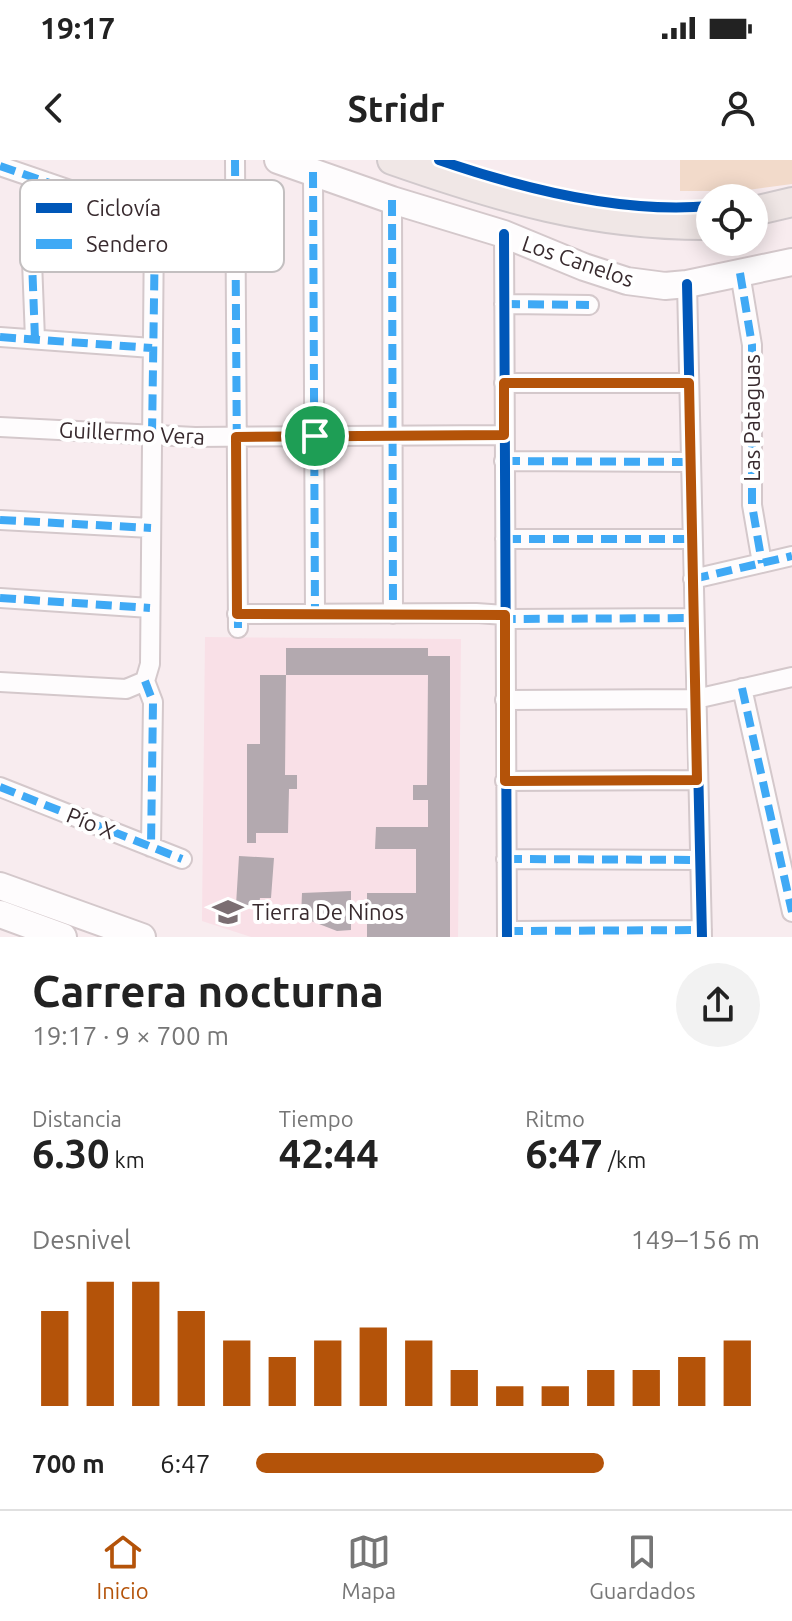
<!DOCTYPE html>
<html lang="es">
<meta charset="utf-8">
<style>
:root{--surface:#fff;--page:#f2f2f2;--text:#222;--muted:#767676;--line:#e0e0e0;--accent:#b45309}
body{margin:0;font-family:Ubuntu,sans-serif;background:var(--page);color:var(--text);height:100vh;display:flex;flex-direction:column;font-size:30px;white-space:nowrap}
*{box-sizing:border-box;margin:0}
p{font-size:26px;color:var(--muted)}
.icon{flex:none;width:44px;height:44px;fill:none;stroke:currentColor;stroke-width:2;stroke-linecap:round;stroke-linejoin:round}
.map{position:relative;height:777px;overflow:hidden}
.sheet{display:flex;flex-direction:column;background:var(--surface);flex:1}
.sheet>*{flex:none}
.controls{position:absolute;left:696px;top:24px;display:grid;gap:16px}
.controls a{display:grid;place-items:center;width:72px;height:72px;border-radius:50%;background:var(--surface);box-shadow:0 4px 20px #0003;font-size:40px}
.pin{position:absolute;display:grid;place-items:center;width:68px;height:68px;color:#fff;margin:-34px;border:4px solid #fff;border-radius:50%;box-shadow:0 2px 8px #0007}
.round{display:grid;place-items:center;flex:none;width:84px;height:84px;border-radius:42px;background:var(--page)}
.summary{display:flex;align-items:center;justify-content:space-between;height:136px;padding:0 32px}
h1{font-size:44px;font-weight:600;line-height:60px}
.stats{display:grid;grid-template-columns:repeat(3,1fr);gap:12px;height:136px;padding:8px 32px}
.stats div{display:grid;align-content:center}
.stats b{font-size:40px;font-weight:600}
.stats small{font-size:22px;font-weight:400}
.stats p{font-size:22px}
.chart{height:224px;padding:16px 32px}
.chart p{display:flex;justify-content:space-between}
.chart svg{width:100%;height:144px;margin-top:8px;stroke:var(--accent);stroke-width:6}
ul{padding:0 32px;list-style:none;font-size:26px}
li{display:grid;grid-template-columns:128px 96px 1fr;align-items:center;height:60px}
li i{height:20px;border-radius:10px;background:var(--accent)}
.status{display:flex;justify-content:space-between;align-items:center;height:56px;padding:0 40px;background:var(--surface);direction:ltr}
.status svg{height:22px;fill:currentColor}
header{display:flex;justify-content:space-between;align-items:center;height:104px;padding:0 32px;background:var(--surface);font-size:36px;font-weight:600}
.menu{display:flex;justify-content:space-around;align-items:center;height:112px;border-top:2px solid var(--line);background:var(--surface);font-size:22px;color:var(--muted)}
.menu a{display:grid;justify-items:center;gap:4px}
.menu .active{color:var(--accent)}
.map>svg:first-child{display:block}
.built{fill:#f9e0e7}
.green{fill:#f2daca}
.building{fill:#b3a9af}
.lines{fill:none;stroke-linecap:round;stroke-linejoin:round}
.street-casing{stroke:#d4c8cb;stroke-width:22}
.secondary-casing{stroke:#d4c8cb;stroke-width:30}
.primary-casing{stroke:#d1c9cc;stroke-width:32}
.street{stroke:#fefcfd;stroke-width:18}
.secondary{stroke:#fefcfd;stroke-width:26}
.primary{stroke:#f0e7e6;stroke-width:28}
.quiet{stroke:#3fa9f5;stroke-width:8;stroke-dasharray:16 8;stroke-linecap:butt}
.cycleway-casing{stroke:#fff;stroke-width:15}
.cycleway{stroke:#0057b8;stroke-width:10}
.route-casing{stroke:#fff;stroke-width:16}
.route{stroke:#b45309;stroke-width:10}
.labels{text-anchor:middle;stroke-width:8;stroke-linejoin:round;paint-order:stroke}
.street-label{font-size:22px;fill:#382a2e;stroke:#fff}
.poi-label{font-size:22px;fill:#382a2e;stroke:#fff;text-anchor:start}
.key{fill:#fff;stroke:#c3bfc0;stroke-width:2}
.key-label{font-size:22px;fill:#382a2e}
</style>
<div class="status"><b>19:17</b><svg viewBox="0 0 49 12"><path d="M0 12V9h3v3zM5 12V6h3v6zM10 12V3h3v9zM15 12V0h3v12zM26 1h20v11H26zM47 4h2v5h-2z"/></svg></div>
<header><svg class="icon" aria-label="back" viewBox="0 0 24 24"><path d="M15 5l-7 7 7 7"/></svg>Stridr<svg class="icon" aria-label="person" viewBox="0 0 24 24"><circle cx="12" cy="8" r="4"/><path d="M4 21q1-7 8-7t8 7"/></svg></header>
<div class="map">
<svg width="792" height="777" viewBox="0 0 792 777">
<rect width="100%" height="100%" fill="#f8ecef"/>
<path class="built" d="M205 477 461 479 458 777H251L202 761Z"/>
<path class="green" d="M680 0H792V24L741 31H680Z"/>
<path class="building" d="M286 488H428V496H450V777H367V733H416V689H375L376 667H428V640H413V625H427L428 515H286Z
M260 515H286L285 615H297V629H289L288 673H256V683H247V584H260Z
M239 696 274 698 271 738H260L259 746 236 745Z
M351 731V770L337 771 301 757 302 733Z"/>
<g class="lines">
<g class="street-casing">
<path id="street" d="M235 0 238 468
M0 6 146 56 154 66 150 504 145 521
M313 12 315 453
M392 40 393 454
M504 74 507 777
M740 113 752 185V345L762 403
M687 124 702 777
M504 144 589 145
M0 177 152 188
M35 179 31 75 44 21
M504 223H689
M0 267 195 277 504 275
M504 301 691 302
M0 360 151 368
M505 379H692
M693 419 792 396
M0 438 150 448
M237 454 476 453 505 455 511 459 694 458
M145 521 153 542 151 687
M0 522 126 529 145 521
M742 528 792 752
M505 540 696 539 792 517
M505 621 697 620
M0 627 182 699
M506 699 699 700
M507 771 702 770"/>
</g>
<g class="secondary-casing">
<path id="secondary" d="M278 0 392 40 504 74 584 107 627 121 665 126 687 124 792 102
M0 726 142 777
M0 754 63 777"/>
</g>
<g class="primary-casing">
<path id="primary" d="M392 0C501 38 593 66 710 65
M754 51 792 42"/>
</g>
<use href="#street" class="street"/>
<use href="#secondary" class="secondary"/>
<use href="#primary" class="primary"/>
<path class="quiet" d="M235 0 238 468
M0 6 146 56 152 61 155 71 152 275
M313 12 315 453
M392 40 393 454
M740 113 752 185V345L762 403
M504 144 589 145
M0 177 152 188
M35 179 31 75 44 21
M504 223H689
M504 301 691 302
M0 360 151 368
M505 379H692
M693 419 792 396
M0 438 150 448
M237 454 476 453 505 455 511 459 694 458
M145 521 153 542 151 687
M742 528 792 752
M505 621 697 620
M0 627 182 699
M506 699 699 700
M507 771 702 770"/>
<g class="cycleway-casing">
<path id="cycleway" d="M439 0C523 29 621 54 710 46
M504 74 507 777
M687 124 702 777"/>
</g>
<use href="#cycleway" class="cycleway"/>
</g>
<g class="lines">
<g class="route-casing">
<path id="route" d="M504 223H689L697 620 505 621V455L237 454 236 277 504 275Z"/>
</g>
<use href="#route" class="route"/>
</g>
<defs>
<g id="school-bare" transform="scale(2.4)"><path d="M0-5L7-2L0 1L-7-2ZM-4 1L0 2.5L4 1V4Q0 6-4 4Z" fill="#7b6e72" stroke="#fff" stroke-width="2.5" paint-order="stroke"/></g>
</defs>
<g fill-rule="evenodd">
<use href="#school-bare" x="228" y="752"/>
</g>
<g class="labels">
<g class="street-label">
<text transform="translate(578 101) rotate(19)" y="8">Los Canelos</text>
<text transform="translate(752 258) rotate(-90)" y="8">Las Pataguas</text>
<text transform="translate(132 273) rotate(3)" y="8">Guillermo Vera</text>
<text transform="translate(91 663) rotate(22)" y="8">Pío X</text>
</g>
<g class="poi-label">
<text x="252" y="760">Tierra De Ninos</text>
</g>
</g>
<rect x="20" y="20" width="264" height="92" rx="12" class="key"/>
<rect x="36" y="43" width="36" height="10" fill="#0057b8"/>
<rect x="36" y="79" width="36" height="10" fill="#3fa9f5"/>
<g class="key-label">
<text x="86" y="56">Ciclovía</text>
<text x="86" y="92">Sendero</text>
</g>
</svg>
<div class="controls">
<a><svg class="icon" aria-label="locate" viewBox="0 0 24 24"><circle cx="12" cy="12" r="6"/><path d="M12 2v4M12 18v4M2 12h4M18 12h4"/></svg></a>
</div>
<div class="pin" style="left:315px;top:276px;background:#1e9e55"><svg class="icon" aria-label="arrive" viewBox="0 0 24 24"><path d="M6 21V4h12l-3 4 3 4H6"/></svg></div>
</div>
<section class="sheet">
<div class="summary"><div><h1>Carrera nocturna</h1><p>19:17 · 9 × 700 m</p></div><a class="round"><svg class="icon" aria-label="share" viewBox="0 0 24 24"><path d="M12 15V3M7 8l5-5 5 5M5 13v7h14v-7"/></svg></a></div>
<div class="stats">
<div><p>Distancia</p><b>6.30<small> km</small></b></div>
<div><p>Tiempo</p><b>42:44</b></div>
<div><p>Ritmo</p><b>6:47<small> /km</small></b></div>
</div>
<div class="chart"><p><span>Desnivel</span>149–156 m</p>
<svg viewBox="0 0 160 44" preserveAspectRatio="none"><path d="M5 44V15M15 44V6M25 44V6M35 44V15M45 44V24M55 44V29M65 44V24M75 44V20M85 44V24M95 44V33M105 44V38M115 44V38M125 44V33M135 44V33M145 44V29M155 44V24"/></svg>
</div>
<ul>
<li><b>700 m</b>6:47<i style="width:69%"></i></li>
</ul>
</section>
<nav class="menu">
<a class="active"><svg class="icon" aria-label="home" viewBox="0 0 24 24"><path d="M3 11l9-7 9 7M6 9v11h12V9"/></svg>Inicio</a>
<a><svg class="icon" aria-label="map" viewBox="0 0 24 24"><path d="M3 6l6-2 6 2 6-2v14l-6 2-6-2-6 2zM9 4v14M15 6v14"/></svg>Mapa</a>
<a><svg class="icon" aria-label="saved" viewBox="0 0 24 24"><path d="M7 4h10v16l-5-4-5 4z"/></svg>Guardados</a>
</nav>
